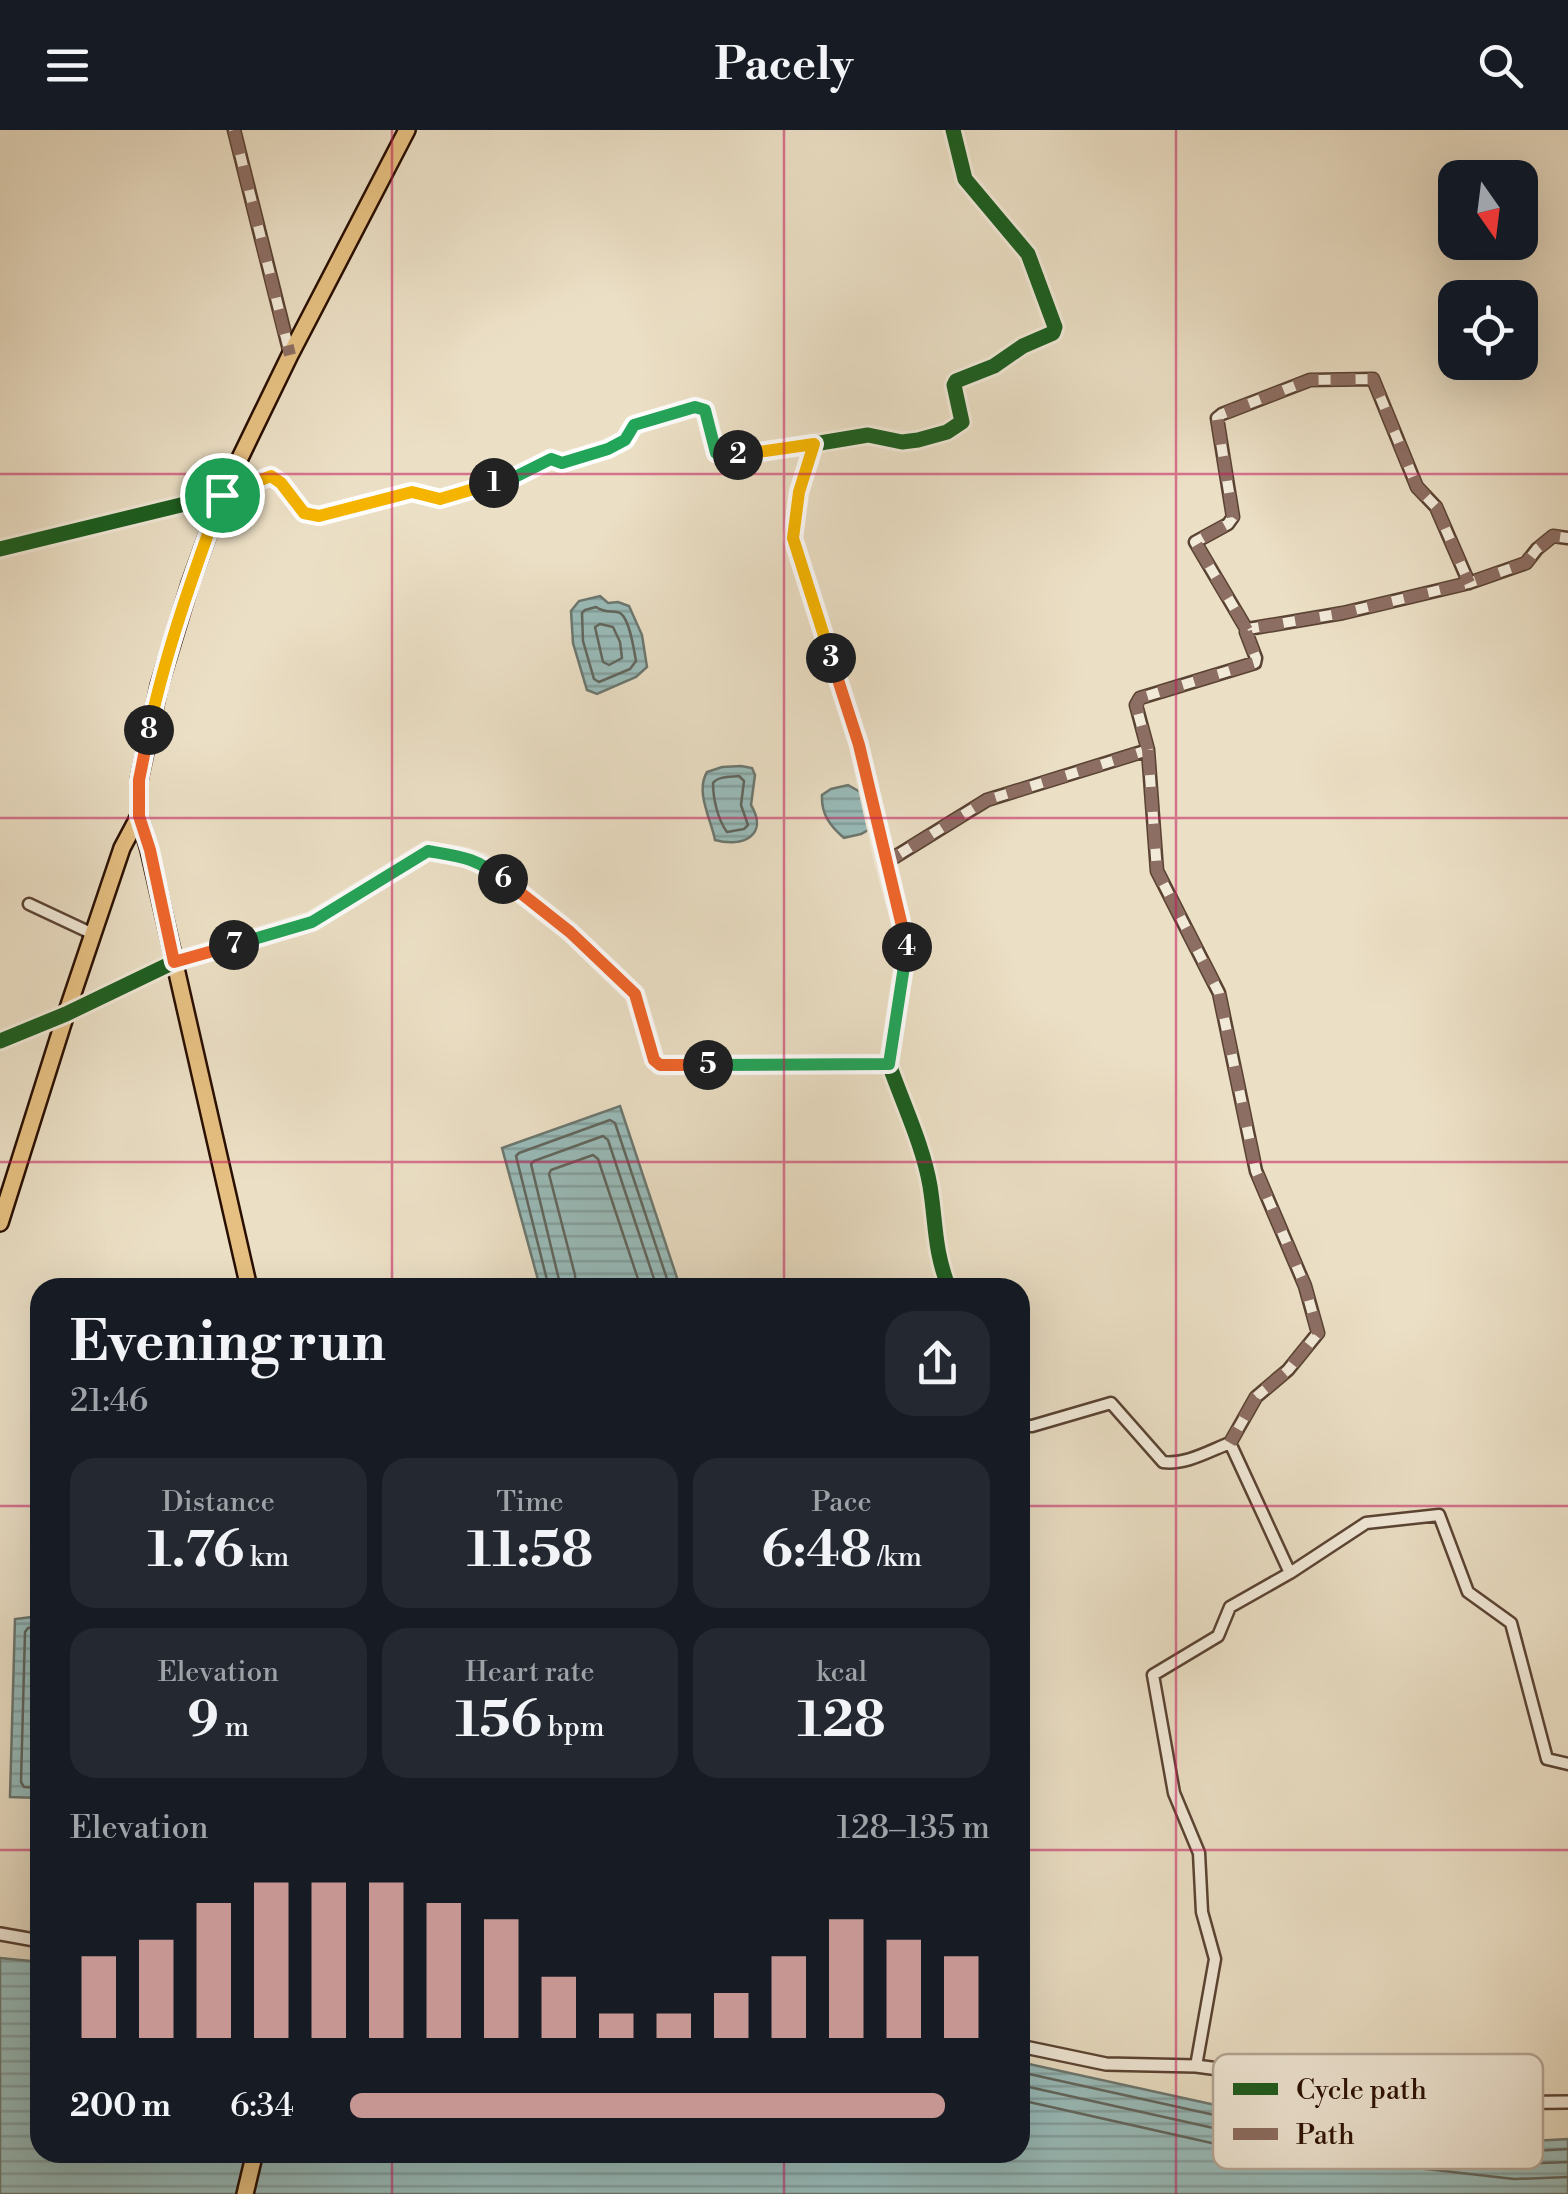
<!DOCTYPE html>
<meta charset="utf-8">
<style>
:root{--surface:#171b24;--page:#242831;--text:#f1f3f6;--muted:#9ea1a6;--accent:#c59692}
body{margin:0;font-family:"Libre Bodoni",serif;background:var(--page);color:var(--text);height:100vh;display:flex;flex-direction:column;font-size:38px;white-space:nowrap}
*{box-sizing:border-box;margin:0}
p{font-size:32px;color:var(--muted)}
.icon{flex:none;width:55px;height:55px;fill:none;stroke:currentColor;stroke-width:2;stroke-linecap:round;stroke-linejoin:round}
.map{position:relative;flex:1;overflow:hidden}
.drawer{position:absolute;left:30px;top:1148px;width:1000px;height:885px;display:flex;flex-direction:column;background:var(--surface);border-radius:30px;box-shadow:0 10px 40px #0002}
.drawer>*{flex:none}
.needle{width:65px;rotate:166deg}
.tools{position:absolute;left:1438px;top:30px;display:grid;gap:20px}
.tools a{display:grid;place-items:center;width:100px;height:100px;border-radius:20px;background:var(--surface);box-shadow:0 10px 40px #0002;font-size:50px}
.pin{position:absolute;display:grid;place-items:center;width:85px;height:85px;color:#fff;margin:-42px;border:5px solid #fff;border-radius:50%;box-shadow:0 2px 10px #0007}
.km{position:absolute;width:50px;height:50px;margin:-25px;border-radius:50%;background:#222;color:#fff;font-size:28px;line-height:50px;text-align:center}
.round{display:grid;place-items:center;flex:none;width:105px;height:105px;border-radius:30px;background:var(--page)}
.overview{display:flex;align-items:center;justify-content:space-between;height:170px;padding:0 40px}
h1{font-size:55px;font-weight:800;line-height:75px}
.metrics{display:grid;grid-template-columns:repeat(3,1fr);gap:15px;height:170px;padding:10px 40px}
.metrics div{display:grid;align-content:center;border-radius:25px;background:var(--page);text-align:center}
.metrics b{font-size:50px;font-weight:800}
.metrics small{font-size:28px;font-weight:400}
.metrics p{font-size:28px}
.chart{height:280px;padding:20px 40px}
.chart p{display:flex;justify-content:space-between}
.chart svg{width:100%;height:180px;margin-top:10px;stroke:var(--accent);stroke-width:6}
ul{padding:0 40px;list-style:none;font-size:32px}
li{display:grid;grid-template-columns:160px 120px 1fr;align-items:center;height:75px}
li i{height:25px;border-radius:12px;background:var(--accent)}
header{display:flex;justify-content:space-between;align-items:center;height:130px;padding:0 40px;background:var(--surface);font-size:45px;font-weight:800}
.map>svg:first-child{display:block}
.water{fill:url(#water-rules);stroke:#6c7770;stroke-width:2.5}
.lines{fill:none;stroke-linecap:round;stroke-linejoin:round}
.shore{stroke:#61665e;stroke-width:2.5}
.minor-casing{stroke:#5a4333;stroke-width:15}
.tertiary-casing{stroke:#5a4333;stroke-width:16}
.primary-casing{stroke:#290f02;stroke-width:20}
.minor{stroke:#f2ead9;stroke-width:10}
.tertiary{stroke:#f2ead9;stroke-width:11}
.primary{stroke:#e6c082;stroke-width:15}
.quiet{stroke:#8d6e63;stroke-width:12;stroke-dasharray:25 12;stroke-linecap:butt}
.cycleway-casing{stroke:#f2ead9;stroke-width:21}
.cycleway{stroke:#1b5e20;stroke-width:15}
.split-1-casing{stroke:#fff;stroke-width:20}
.split-2-casing{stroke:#fff;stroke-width:20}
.split-3-casing{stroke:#fff;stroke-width:20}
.split-4-casing{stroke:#fff;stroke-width:20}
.split-5-casing{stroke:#fff;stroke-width:20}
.split-6-casing{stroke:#fff;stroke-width:20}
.split-7-casing{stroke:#fff;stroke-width:20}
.split-8-casing{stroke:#fff;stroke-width:20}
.split-9-casing{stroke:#fff;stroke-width:20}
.split-1{stroke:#f5b400;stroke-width:12}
.split-2{stroke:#22a559;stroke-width:12}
.split-3{stroke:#f5b400;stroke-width:12}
.split-4{stroke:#f0652b;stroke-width:12}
.split-5{stroke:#22a559;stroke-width:12}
.split-6{stroke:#f0652b;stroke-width:12}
.split-7{stroke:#22a559;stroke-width:12}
.split-8{stroke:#f0652b;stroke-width:12}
.split-9{stroke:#f5b400;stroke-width:12}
.grid{fill:none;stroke:#c2185b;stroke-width:2.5;stroke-opacity:0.55}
.key{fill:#f2ead9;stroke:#b6a898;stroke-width:2.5}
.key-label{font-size:28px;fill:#290f02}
</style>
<header><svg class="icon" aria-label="menu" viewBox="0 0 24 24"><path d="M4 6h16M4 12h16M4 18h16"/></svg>Pacely<svg class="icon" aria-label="search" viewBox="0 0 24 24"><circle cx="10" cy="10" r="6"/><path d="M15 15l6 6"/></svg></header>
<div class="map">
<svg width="1568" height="2064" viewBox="0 0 1568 2064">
<defs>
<pattern id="water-rules" width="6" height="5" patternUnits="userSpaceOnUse" patternTransform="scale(2.5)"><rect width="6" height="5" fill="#99bcba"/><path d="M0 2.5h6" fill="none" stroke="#84a09e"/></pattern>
</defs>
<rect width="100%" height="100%" fill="#ebdfc5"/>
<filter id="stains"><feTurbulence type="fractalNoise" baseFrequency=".002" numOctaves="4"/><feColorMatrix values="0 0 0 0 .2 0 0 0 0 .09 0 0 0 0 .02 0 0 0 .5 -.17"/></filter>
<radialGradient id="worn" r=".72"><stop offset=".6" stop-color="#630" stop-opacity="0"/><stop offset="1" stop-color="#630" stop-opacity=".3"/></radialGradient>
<path class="water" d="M600 466 608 473 618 472 629 476 642 505 647 537 636 547 597 564 587 560 573 513 571 481 579 471Z
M741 636 752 638 755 645 751 675C769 705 743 718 715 710 711 689 695 662 707 642L722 637Z
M848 655 862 663 870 692V699L861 704 844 708C830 696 821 684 822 665L831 659Z
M620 976 680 1157H540L502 1018Z
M40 1486V1668L10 1667 15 1489Z
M0 1828 40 1832V2022H1020V1932L1229 1978 1517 2012 1568 2009V2064H0Z"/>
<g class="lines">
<path class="shore" d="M596 477C606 484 614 480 620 483 630 489 634 521 636 531L630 539 599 552 594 549 583 511 582 483 585 480Z
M600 494 613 497 620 512 622 528 609 535 603 532 595 497Z
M739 646 744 651 741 675 748 695 744 699 727 702C718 690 713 669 713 653 718 646 731 647 739 646Z
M549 1158 516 1026 519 1023 610 990 615 993 670 1158
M561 1158 531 1034 534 1031 603 1006 608 1010 657 1158
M576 1158 575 1145 549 1044 551 1040 593 1025 598 1029 641 1158
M40 1496 28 1498 25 1502 21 1652 24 1657 40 1658
M40 1509 37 1514 33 1640 35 1644 40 1645
M1020 1942 1228 1988 1516 2022 1568 2019
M1020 1955 1227 2001 1515 2034 1568 2032
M1020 1970 1225 2016 1514 2049 1568 2047"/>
<g class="minor-casing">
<path id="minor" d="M234 0 290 224
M1247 500 1195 412 1228 394 1233 387 1217 288 1222 284 1310 250 1373 249 1417 357 1436 377 1469 453
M1148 620 1157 741 1219 863 1256 1041 1305 1156 1318 1203 1288 1240 1256 1267 1230 1313
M885 733 987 670 1148 620 1136 575 1140 568 1255 533 1256 528 1246 502 1248 499 1343 483 1469 453 1526 433 1537 419 1553 406 1568 408
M29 774 93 804
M0 911 66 884 174 832 312 791 427 721 464 727 482 733 570 802 635 865 655 930 661 935 889 934C903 974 923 1015 930 1056 936 1093 934 1121 949 1158
M889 934 907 814 885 733 859 615 793 408 799 362 814 314 868 305 902 312 918 310 947 302 962 292 954 255 956 251 994 236 1023 216 1053 203 1055 197 1028 124 965 49 953 0
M1020 1288 1027 1296H1032L1111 1273 1163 1332C1186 1335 1209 1321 1230 1313L1290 1443 1366 1393 1439 1385 1468 1462 1511 1493 1547 1629 1568 1634
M1196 1936 1215 1829 1202 1782 1199 1723 1174 1663 1153 1545 1218 1506 1230 1477 1290 1443"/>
</g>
<g class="tertiary-casing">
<path id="tertiary" d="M0 419 222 365 271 346 281 353 304 383 319 386 412 362 440 369 513 348 551 329 562 333 607 319 625 310 634 295 695 277 705 280 716 323 725 327 814 314
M0 1804 40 1811
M1020 1916 1106 1934 1196 1936 1474 1973 1568 1972"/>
</g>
<g class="primary-casing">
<path id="primary" d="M0 1093 66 884 122 718 139 686
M249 1158 149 720 139 686V650L159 556 190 454 222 365 290 225 407 0
M245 2064 255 2022"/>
</g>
<use href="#minor" class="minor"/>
<use href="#tertiary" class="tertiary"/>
<use href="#primary" class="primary"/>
<path class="quiet" d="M234 0 290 225
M1247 500 1195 412 1228 394 1233 387 1217 288 1222 284 1310 250 1373 249 1417 357 1436 377 1469 453
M1148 620 1157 741 1219 863 1256 1041 1305 1156 1318 1203 1288 1240 1256 1267 1230 1313
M883 726 885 733 987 670 1148 620 1136 575 1140 568 1255 533 1256 528 1246 502 1248 499 1343 483 1469 453 1526 433 1537 419 1553 406 1568 408"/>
<g class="cycleway-casing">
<path id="cycleway" d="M0 419 222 365 271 346 281 353 304 383 319 386 412 362 440 369 513 348 551 329 562 333 607 319 625 310 634 295 695 277 705 280 716 323 725 327 814 314
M0 911 66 884 174 832 312 791 427 721 464 727 482 733 570 802 635 865 655 930 661 935 889 934C903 974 923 1015 930 1056 936 1093 934 1121 949 1158
M889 934 907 814 885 733 859 615 793 408 799 362 814 314 868 305 902 312 918 310 947 302 962 292 954 255 956 251 994 236 1023 216 1053 203 1055 197 1028 124 965 49 953 0"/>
</g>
<use href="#cycleway" class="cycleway"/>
</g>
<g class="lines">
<g class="split-1-casing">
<path id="split-1" d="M222 365 271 346 281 353 304 383 319 386 412 362 440 369 494 353"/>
</g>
<g class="split-2-casing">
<path id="split-2" d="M494 353 513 348 551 329 562 333 608 319 625 310 634 295 695 277 705 280 716 323 725 327 738 325"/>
</g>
<g class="split-3-casing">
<path id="split-3" d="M738 325 814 314 799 362 793 408 831 528"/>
</g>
<g class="split-4-casing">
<path id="split-4" d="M831 528 859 615 907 817"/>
</g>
<g class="split-5-casing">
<path id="split-5" d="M708 935 889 934 907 817"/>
</g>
<g class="split-6-casing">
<path id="split-6" d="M503 749 570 802 635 864 654 930 660 935H708"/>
</g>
<g class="split-7-casing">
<path id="split-7" d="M234 815 312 792 428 721C463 727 474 727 503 749"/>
</g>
<g class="split-8-casing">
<path id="split-8" d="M149 600 139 650V686L150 720 174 832 234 815"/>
</g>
<g class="split-9-casing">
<path id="split-9" d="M149 600C166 520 194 442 222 365"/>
</g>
<use href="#split-1" class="split-1"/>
<use href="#split-2" class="split-2"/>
<use href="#split-3" class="split-3"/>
<use href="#split-4" class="split-4"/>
<use href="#split-5" class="split-5"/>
<use href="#split-6" class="split-6"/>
<use href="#split-7" class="split-7"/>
<use href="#split-8" class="split-8"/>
<use href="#split-9" class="split-9"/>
</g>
<path class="grid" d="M392 0V1158M784 0V1158M1176 0V2064M0 344H1568M0 688H1568M0 1032H1568M0 1376H40M1020 1376H1568M0 1720H40M1020 1720H1568M392 2022V2064M784 2022V2064"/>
<rect x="1213" y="1924" width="330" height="115" rx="15" class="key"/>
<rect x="1233" y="1953" width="45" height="12" fill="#1b5e20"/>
<rect x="1233" y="1998" width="45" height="12" fill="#8d6e63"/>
<g class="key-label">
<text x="1296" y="1969">Cycle path</text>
<text x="1296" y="2014">Path</text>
</g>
<rect width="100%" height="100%" filter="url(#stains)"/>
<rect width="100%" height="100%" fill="url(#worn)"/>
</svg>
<div class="tools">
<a><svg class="needle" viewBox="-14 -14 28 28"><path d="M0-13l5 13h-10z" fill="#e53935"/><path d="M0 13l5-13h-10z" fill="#9ea1a6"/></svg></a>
<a><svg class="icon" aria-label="locate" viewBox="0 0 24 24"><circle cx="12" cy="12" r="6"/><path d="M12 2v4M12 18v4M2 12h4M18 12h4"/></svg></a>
</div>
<div class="pin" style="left:222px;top:365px;background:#1e9e55"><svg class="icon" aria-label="arrive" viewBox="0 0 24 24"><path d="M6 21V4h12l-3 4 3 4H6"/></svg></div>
<b class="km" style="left:494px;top:353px">1</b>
<b class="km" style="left:738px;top:325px">2</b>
<b class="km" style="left:831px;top:528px">3</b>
<b class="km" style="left:907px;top:817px">4</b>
<b class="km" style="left:708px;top:935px">5</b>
<b class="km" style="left:503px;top:749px">6</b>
<b class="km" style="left:234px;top:815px">7</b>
<b class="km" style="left:149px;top:600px">8</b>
<section class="drawer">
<div class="overview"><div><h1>Evening run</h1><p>21:46</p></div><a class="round"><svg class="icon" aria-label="share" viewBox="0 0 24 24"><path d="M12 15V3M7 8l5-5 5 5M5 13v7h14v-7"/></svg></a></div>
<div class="metrics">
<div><p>Distance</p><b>1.76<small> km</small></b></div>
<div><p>Time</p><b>11:58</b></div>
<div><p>Pace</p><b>6:48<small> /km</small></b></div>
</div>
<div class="metrics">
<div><p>Elevation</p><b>9<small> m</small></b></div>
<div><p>Heart rate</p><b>156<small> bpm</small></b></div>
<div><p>kcal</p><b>128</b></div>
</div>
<div class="chart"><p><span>Elevation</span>128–135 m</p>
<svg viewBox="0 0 160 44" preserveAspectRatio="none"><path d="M5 44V24M15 44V20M25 44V11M35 44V6M45 44V6M55 44V6M65 44V11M75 44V15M85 44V29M95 44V38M105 44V38M115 44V33M125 44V24M135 44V15M145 44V20M155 44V24"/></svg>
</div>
<ul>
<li><b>200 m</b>6:34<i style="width:93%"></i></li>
</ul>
</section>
</div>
